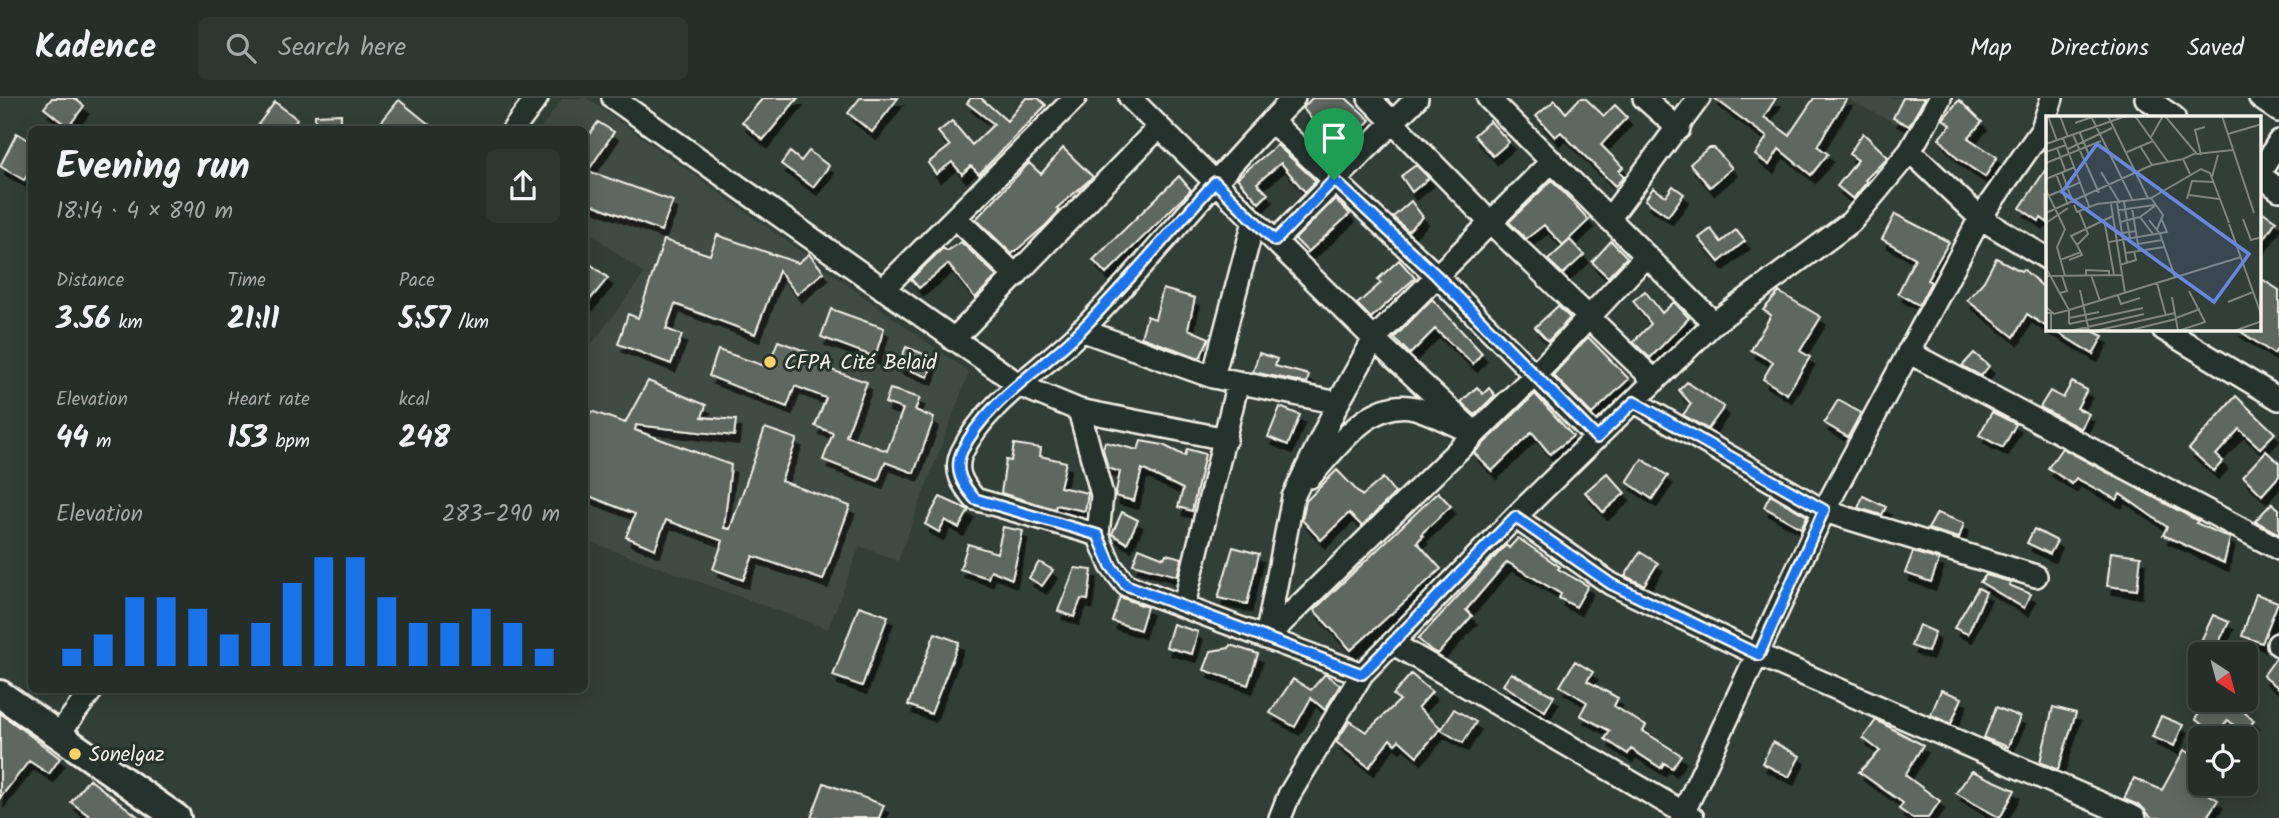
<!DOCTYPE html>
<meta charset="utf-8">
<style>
:root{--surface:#262e2a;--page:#2e3632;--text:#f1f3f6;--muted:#a4a8a8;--line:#424a47;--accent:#1a73e8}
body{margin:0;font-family:Kalam,sans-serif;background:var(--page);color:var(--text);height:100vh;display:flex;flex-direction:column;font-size:26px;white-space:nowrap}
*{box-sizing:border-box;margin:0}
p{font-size:23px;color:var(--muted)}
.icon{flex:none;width:38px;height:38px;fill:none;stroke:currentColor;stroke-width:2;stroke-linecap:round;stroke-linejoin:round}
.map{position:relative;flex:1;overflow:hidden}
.details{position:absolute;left:28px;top:28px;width:560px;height:567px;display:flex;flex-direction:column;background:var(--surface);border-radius:10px;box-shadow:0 4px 18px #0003,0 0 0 2px var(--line)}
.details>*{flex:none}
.needle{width:46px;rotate:144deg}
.controls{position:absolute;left:2188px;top:544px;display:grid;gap:14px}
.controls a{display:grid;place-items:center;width:70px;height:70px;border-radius:10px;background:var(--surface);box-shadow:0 4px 18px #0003,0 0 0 2px var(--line);font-size:35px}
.pin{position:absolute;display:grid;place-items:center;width:60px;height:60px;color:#fff;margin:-72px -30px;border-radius:50% 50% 50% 0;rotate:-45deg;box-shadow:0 0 7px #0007}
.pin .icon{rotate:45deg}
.round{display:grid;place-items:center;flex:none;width:74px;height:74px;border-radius:10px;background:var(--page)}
.head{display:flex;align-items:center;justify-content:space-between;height:119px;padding:0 28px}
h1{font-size:38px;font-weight:700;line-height:52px}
.figures{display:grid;grid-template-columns:repeat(3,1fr);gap:10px;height:119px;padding:7px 28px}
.figures div{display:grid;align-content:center}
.figures b{font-size:30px;font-weight:700}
.figures small{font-size:19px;font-weight:400}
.figures p{font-size:19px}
.chart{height:196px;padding:14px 28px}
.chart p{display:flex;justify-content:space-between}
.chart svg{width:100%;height:126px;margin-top:7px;stroke:var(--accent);stroke-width:6}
header{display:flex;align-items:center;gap:42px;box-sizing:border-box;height:98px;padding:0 35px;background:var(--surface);border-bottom:2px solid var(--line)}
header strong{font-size:33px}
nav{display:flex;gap:38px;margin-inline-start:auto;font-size:24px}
.search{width:490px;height:63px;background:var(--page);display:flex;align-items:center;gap:18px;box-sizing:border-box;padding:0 24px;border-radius:10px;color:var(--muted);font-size:26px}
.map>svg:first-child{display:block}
.built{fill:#404b44}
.building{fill:#5f6861;stroke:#f4f1e8;stroke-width:2;filter:url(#shadow)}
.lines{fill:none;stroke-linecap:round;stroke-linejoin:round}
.minor-casing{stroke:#f4f1e8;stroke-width:26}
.major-casing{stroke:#f4f1e8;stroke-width:32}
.minor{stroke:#26332d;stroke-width:21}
.major{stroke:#26332d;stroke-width:26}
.route-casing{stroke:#fff;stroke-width:14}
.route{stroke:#1a73e8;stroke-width:9}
.poi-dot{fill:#ffd166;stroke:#26332d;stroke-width:2.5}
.labels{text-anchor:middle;stroke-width:6;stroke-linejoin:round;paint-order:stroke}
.poi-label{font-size:21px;fill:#f4f1e8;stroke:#26332d;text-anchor:start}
.inset-road{fill:none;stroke:#80867e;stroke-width:2}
.view{fill:#6887de;fill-opacity:0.15;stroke:#6887de;stroke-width:3.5}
.inset-edge{fill:none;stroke:#f4f1e8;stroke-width:3.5}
</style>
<header>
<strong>Kadence</strong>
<div class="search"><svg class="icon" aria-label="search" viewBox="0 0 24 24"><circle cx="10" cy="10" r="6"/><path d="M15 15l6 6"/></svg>Search here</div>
<nav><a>Map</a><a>Directions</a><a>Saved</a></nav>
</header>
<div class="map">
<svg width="2279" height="720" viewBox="0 0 2279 720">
<defs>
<filter id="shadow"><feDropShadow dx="4.5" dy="8" stdDeviation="0" flood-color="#0009"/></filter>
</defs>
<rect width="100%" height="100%" fill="#323e38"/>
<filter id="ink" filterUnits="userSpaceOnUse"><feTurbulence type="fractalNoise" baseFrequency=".0143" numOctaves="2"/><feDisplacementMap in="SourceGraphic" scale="14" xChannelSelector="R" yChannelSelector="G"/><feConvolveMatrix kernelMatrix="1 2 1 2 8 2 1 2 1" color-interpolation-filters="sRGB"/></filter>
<g filter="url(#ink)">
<path class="built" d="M563 0H587L969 274 898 463 860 448 828 531 585 442V255L644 176 585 131 584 32H540Z
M1845 0H1931L1912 34Z"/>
<path class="building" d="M52 0H74L84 8 68 29 44 10Z
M763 0H798L763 42 742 24Z
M860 0H898L872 34 848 15Z
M971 0H981L1007 23 1026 0H1038L1046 7 979 76 971 68 962 76 952 64 936 76 928 65 950 48 938 34 952 23 972 47 994 26 967 5Z
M1312 0H1346L1370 22 1333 62 1317 48 1325 39 1303 10Z
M1580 0H1585L1604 18 1615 7 1627 19 1601 47 1623 69 1619 73 1624 79 1615 88 1561 34 1555 39 1536 18 1555 2 1566 15Z
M1714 0H1776L1764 19 1789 37 1814 0H1847L1817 48 1828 56 1811 77 1779 51 1769 67 1755 57 1767 39Z
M1903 0H1925L1909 28 1893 20Z
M399 2 436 32H375Z
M1959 2 1982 24 1968 40 1997 59 1985 79 1957 60 1939 40 1951 27 1943 21Z
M275 4 297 21 289 32H254Z
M341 16V32H315V17Z
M1490 23 1509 44 1493 58 1474 37Z
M598 24 614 34 588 73 673 103 661 133 584 103V44Z
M17 35 32 44V71L24 82 0 68Z
M1863 35 1888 59 1865 82 1867 84 1853 101 1837 88 1858 62 1849 56Z
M1277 47 1316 83 1305 94 1281 65 1257 85 1268 96 1259 105 1237 80Z
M1063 50 1093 79 1057 110 1059 113 1045 128 1012 156 976 121 1029 65 1041 76Z
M1708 50H1714L1732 70 1710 89 1690 66Z
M809 53 829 68 813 89 781 66 790 54 801 63Z
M1416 67 1429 80 1412 94 1401 78Z
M2048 68V125L2041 120 2039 123 2020 110Z
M1179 78 1191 92 1106 176 1093 162Z
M1552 82 1589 122 1563 147 1544 127 1526 141 1509 124Z
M1673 88 1684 96 1668 118 1645 102 1653 90 1666 98Z
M1335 101 1350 116 1308 154 1295 141Z
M1411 103 1423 119 1408 133 1393 119Z
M2260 112 2276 123 2260 147Z
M1895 116 1949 144 1927 182 1931 184 1919 207 1898 195 1915 160 1882 141Z
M1711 131 1721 144 1736 132 1745 143 1719 164 1699 140Z
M717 137 798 165 809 156 824 174 797 196 779 173 755 236 675 206 666 231 682 237 671 266 618 246 628 216 638 220 664 142 710 157Z
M1570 142 1584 157 1563 176 1548 162Z
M1611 143 1627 159 1608 179 1592 164Z
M961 144 997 178 975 200 948 166 919 190 911 181 943 150 947 153Z
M1996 160 2021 173 2023 171 2048 193V230L2027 216 2014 239 1967 202 1984 183Z
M584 161 608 180 584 209Z
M1399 162 1415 180 1371 220 1357 206 1381 185 1377 182Z
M2260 180 2279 192V248L2274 256 2237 231H2260Z
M1163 191 1195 200 1188 231 1209 240 1200 260 1141 239 1147 218 1155 221Z
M1645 193 1662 215 1674 204 1689 220 1650 260 1633 244 1651 226 1633 203Z
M1779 194 1821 219 1800 253 1810 259 1787 296 1763 281 1773 264 1751 252 1771 217 1763 212Z
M1432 201 1482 255 1473 266 1435 231 1410 256 1394 240Z
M1558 208 1570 220 1548 243 1535 229Z
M831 211 884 230 875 259 821 239Z
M2052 231H2089L2103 238 2093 256Z
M1588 239 1629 281 1592 316 1553 277Z
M778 243 808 254 804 263 867 284 846 338 887 353 903 311 885 305 890 291 920 300 915 312 934 320 914 375 885 364 878 383 823 362 833 335 815 328 826 300 795 288 787 309 709 278 718 252 768 269Z
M906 249 934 260 928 279 898 268Z
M1259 255 1277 261 1275 268 1309 277 1307 285 1253 274Z
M1974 255 1989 268 1981 278 1962 268Z
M648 283 706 307 702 319 736 322 734 338 636 327 635 332 731 367 724 430 730 431 765 330 797 341 781 383 850 408 823 482 753 458 743 482 713 471 723 443 666 422 655 451 626 439 635 416 584 396V332L591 313 625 325Z
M1687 284 1724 309 1708 331 1683 317 1691 306 1679 292Z
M2072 284 2087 292 2077 310 2089 316 2081 331 2040 309 2050 293 2063 300Z
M1477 289 1483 296 1489 290 1495 297 1475 317 1461 304Z
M1535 296 1573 338 1550 356 1532 334 1492 373 1474 355Z
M2236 298 2275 335 2260 350 2239 331 2216 357 2223 363 2214 373 2189 351Z
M1838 302 1861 315 1848 339 1824 325Z
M1280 309 1300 317 1288 347 1268 339Z
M1992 314 2016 326 2003 350 1979 337Z
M1141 343 1163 347 1185 358 1187 351 1205 356 1192 413 1178 409 1183 391 1142 371 1134 403 1115 398 1120 374 1108 370 1103 351 1105 344 1138 352Z
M1014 346 1041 350 1040 358 1066 364 1060 389 1088 395 1085 413 1056 407 1055 411 1001 395 1006 362 1011 363Z
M2062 350 2198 423 2196 425 2230 440 2224 465 2163 437 2167 429 2120 396 2117 402 2076 380 2072 386 2048 370Z
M2266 353 2279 365V378L2262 397 2243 378Z
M1642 361 1668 378 1652 401 1627 384Z
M1337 372 1362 398 1383 380 1395 395 1362 428 1349 415 1321 442 1302 422 1306 403Z
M1607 375 1625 395 1603 414 1585 394Z
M1438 394 1451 408 1421 436 1423 438 1417 444 1441 471 1351 552 1314 512Z
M1770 397 1807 418 1801 430 1764 409Z
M1863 398 1886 409 1882 417 1858 410Z
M940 399 969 412 959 430 945 422 939 434 925 426Z
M2272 405 2279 411V436L2255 423Z
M1122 414 1138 422 1127 445 1112 436Z
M1937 415 1964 425 1959 440 1928 431Z
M1003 429 1023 433 1012 481 991 472 988 480 960 471 968 446 997 455Z
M2034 431 2057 443 2050 456 2027 445Z
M1518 440 1560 469 1558 471 1588 488 1576 509 1559 500 1561 496 1507 464 1466 512 1472 518 1438 556 1432 553 1418 541 1506 447 1509 450Z
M1233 449 1259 456 1247 506 1218 500Z
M1139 450 1164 460 1166 456 1182 460 1177 478 1133 466Z
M1640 454 1658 465 1644 487 1625 478Z
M1913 454 1939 462 1931 484 1905 475Z
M2111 454 2141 458 2137 492 2107 488Z
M1039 464 1053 472 1042 488 1029 480Z
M1075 470 1092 472 1088 502 1081 501 1074 519 1058 513Z
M1986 477 2011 484 2009 487 2031 496 2024 510 1980 484Z
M1978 490 1986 494 1968 536 1954 530Z
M2256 496 2278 504 2262 545 2242 538Z
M1120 499 1147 509 1140 532 1112 523Z
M859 508 888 518 862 588 833 578Z
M2213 517 2229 524 2213 556H2195Z
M1173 526 1198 534 1192 556 1166 549Z
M1919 527 1935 534 1928 554 1911 548Z
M935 535 959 544 931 616 908 607Z
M1230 547 1258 556 1248 587 1204 572 1211 553 1229 550Z
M2276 560H2279V590L2263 578Z
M1575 563 1593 574 1587 583 1618 600 1614 608 1646 628 1643 633 1681 657 1672 670 1664 665 1661 670 1631 651 1628 656 1605 641 1610 633 1580 617 1587 604 1560 588Z
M1511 575 1554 598 1545 613 1503 587Z
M1325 576 1340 587 1325 612 1311 600 1295 629 1270 615 1293 581 1311 592Z
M1411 576 1432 594 1418 610 1441 630 1417 658 1399 642 1395 646 1390 641 1369 669 1336 644 1350 623 1366 634 1400 602 1393 597Z
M1941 592 1962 600 1951 626 1931 617Z
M2210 602H2231L2254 623 2243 635 2228 622 2216 638 2195 621Z
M1996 609 2020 619 2008 649 1984 640Z
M2053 609 2076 615 2058 672 2040 664Z
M1454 611 1476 624 1463 645 1441 632Z
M0 615 60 660 49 676 29 663 0 700Z
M2161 618 2183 627 2174 648 2152 639Z
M1876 622 1923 647 1905 677 1940 703 1928 720H1912L1899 711 1903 705 1859 674 1880 653 1863 640Z
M1773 644 1800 658 1789 679 1762 665Z
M2184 652 2200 660 2191 685 2218 702 2206 720H2152L2141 708 2124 701 2134 680 2162 692Z
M1972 673 2015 692 2000 720 1956 695Z
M89 681 140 720H92L71 704Z
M824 685 884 707 879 720H811Z"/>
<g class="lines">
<g class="minor-casing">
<path id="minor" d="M613 0 1021 288 1079 312 1226 341
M1130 0 1374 241 1475 335
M1369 0 1490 124 1655 283
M1488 0 1714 225
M1644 0 1679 31
M2146 0 2174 19
M2260 0 2279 13
M1271 23 1436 177 1597 340
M2042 31 2052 0
M513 32 537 0
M1910 53 1980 120 2048 161
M2260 75 2279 43
M2260 77 2279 92
M956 120 1016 178
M1609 121 1699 0
M1275 143 1417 0
M883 191 1075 0
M2163 231 2279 301
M1081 232 1213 279 1338 305
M953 242 1159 29
M1908 254 2279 451
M1213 279 1254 123
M1635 304 1824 413 2036 478
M1079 312 1102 397 1098 437 1111 468 1126 487 1362 576
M1310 379C1336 351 1370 299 1415 310 1430 314 1446 323 1460 329
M1515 419 1611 486 1759 557 2135 720
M1098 437 975 401C963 387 953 373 962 354 986 304 1042 272 1081 233 1155 158 1219 74 1294 0
M1184 507 1238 284
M1266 540 1293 399 1338 305 1374 241 1552 63
M1266 540 1536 276 1646 158
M1392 545 1693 720
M2278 546 2279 547
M58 637 92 592
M1280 720 1289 697 1362 576 1515 419 1714 225 1851 124 1910 53 1940 0
M1681 720 1824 413 1980 120 2048 23"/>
</g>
<g class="major-casing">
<path id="major" d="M0 596 177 720"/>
</g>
<use href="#minor" class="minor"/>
<use href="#major" class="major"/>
</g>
</g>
<g class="lines" filter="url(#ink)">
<g class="route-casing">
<path id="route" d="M1334 82 1436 177 1597 340 1634 304 1824 412 1759 557 1611 486 1515 419 1362 576 1126 487 1111 468 1098 437 975 401C963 387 953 373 962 353 988 301 1042 272 1081 232 1128 184 1171 133 1215 84L1275 143Z"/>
</g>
<use href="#route" class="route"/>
</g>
<g class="poi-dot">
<circle cx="770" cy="264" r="7"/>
<circle cx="75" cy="656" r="7"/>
</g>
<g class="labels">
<g class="poi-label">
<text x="784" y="271">CFPA Cité Belaid</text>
<text x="89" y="663">Sonelgaz</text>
</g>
</g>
<g transform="translate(2046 18)">
<rect width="215" height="215" fill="#323e38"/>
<path class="inset-road" d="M2 0 11 25M14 0 22 21M45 0 87 85M62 0 102 82M89 0 122 46M119 0 150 37 137 43 144 58M176 0 208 97M29 7 49 0M34 17 43 39M182 18 216 8M27 19 53 77M105 21 117 0M17 22 43 90M0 28 80 0M94 30 106 49M11 32 19 54M22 33 66 12M0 36 20 29M81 36 107 25M150 38 187 34M155 39 149 14 159 11M0 47 55 25M16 56 27 87M55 56 74 87M10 58 22 89M166 61 172 39M0 63 29 51M0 74 19 113 11 131 19 160M143 79 173 83M0 81 35 66M105 82 117 99 111 113M141 83 146 65 167 66M78 86 84 123M71 87 81 147M65 88 79 177M28 89 31 96 51 88 105 82 155 53 164 57 183 107M86 92 93 135M73 94 109 89M0 97 106 49 137 43M94 101 107 118M58 103 68 159M197 103 205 124 216 121M103 104 114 118 129 161M74 106 94 101 110 89M0 107 22 92M183 108 216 201M69 118 90 115M63 126 121 116 116 104M92 128 116 124M31 129 25 120 67 100M80 137 118 131M14 144 35 136M23 144 36 139 31 129 42 118 33 95M74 149 90 144 88 135M0 152 23 194V208M40 159V154L63 155V159M45 159 54 185M0 160 76 159M111 167 120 200M34 174 43 215M14 177 21 175 16 160M72 180 75 188 94 182M126 181 132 215 159 206 143 175M182 186 207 176M0 191 8 198 23 194 195 141M0 197H5V215M23 202 53 196M130 202 154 193M23 208 97 192M24 215 98 198M49 215 129 197M81 215 130 203M188 215 216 205"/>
<path class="view" d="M51 28 203 138 168 186 16 76Z"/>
<rect width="215" height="215" class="inset-edge"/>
</g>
</svg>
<div class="controls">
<a><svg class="needle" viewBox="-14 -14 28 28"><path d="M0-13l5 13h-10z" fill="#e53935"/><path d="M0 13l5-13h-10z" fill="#a4a8a8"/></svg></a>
<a><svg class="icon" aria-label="locate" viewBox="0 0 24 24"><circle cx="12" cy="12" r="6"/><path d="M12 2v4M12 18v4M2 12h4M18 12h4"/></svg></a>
</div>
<div class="pin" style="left:1334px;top:82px;background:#1e9e55"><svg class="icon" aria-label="arrive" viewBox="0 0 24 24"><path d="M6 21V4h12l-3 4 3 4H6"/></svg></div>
<section class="details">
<div class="head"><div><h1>Evening run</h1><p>18:14 · 4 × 890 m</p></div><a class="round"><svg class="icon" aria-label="share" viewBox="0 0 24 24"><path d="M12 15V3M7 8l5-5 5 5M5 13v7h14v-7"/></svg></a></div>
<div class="figures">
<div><p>Distance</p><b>3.56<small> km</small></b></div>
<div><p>Time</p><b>21:11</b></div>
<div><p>Pace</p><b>5:57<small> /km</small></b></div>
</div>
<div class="figures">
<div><p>Elevation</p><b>44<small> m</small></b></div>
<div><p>Heart rate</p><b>153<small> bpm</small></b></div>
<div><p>kcal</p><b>248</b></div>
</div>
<div class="chart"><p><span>Elevation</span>283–290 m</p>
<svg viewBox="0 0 160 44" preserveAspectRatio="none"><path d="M5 44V38M15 44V33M25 44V20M35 44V20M45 44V24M55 44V33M65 44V29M75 44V15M85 44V6M95 44V6M105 44V20M115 44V29M125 44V29M135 44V24M145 44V29M155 44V38"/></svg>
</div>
</section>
</div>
